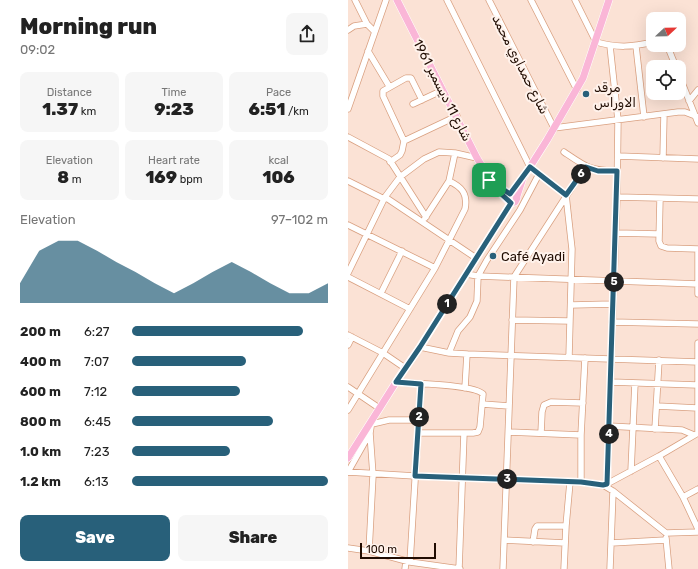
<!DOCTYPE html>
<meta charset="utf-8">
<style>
:root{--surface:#fff;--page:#f6f6f6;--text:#222;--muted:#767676;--accent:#28607a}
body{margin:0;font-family:Rubik,"Noto Sans Arabic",sans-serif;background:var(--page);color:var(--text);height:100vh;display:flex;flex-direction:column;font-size:15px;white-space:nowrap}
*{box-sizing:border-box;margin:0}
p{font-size:13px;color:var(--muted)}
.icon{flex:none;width:22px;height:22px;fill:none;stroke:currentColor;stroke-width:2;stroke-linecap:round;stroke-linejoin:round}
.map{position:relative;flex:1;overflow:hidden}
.drawer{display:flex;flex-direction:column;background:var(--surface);width:348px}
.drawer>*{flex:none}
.needle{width:26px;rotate:68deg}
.controls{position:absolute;left:298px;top:12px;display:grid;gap:8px}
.controls a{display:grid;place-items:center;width:40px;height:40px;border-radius:8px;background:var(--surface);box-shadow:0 4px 16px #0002;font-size:20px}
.scale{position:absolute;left:12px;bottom:10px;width:76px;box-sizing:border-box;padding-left:4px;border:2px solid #200c02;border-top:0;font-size:11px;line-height:14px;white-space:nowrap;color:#200c02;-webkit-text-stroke:3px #fff2eb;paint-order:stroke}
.pin{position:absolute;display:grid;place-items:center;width:34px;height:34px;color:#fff;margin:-17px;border-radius:8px;box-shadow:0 2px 6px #0006}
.km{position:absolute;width:20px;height:20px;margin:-10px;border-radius:50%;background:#222;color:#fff;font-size:11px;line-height:20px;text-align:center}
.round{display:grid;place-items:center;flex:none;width:42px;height:42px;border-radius:8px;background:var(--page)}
.summary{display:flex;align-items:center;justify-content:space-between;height:68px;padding:0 20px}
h1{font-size:22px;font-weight:800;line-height:30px}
.metrics{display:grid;grid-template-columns:repeat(3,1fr);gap:6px;height:68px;padding:4px 20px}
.metrics div{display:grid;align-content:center;border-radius:8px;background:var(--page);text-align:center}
.metrics b{font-size:17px;font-weight:800}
.metrics small{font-size:11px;font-weight:400}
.metrics p{font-size:11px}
.chart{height:112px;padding:8px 20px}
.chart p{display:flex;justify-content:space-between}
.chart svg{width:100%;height:72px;margin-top:4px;fill:var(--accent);opacity:.7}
.button{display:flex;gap:8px;margin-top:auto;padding:8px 20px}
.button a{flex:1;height:46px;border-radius:8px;background:var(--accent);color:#fff;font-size:16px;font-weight:800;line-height:46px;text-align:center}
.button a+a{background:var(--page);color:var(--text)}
ul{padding:0 20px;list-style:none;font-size:13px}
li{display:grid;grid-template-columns:64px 48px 1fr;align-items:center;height:30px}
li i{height:10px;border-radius:5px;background:var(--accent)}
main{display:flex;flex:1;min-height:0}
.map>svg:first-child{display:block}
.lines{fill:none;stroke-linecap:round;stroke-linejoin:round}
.minor-casing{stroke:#d9a080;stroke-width:7}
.major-casing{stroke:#fff;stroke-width:8}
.minor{stroke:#fff;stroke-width:5.5}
.major{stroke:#fab6d7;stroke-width:7}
.route-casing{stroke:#fff;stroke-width:8}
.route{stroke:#28607a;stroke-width:5}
.poi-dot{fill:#28607a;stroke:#fff2eb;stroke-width:1.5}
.labels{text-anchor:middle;stroke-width:4;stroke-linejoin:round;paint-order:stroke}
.street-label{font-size:13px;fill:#200c02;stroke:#fff2eb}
.poi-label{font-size:13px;fill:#200c02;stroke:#fff2eb;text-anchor:start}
</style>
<main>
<section class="drawer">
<div class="summary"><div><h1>Morning run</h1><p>09:02</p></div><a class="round"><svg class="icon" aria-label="share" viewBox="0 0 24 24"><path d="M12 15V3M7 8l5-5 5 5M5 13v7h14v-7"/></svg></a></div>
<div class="metrics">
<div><p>Distance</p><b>1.37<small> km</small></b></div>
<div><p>Time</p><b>9:23</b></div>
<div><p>Pace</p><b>6:51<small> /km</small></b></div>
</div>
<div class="metrics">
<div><p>Elevation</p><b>8<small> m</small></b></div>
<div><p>Heart rate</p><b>169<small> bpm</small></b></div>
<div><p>kcal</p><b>106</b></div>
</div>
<div class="chart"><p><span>Elevation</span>97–102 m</p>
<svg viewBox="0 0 160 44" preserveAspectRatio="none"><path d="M0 44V32L10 12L20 6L30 6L40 12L50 19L60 25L70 32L80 38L90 32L100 25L110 19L120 25L130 32L140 38L150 38L160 32V44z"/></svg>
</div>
<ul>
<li><b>200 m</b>6:27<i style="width:87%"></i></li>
<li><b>400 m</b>7:07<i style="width:58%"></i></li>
<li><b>600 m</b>7:12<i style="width:55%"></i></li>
<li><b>800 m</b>6:45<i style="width:72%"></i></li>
<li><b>1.0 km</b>7:23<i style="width:50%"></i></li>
<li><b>1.2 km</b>6:13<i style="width:100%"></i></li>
</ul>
<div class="button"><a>Save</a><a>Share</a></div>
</section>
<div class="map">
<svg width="350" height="569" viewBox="0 0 350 569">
<rect width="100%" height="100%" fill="#fbe2d5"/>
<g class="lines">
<g class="minor-casing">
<path id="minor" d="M7 0 19 24
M99 0 182 167 218 195 224 249 221 357
M141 0 206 128 330 112H337L350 117
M183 0 229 90
M227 0 248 42C269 48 284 47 305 42
M0 30 6 26 19 24 26 31
M319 45 328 67
M288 46 296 117
M20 51 41 86
M331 75 350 123
M341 101 350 90
M65 104 95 90
M0 109 38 0
M0 137 41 159 78 217
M56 141 109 116
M216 152C238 167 242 171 269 171
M270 156 350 159
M315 158 316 114
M42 162 52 155 54 151 56 141 35 96V91L58 78H63L74 100
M0 181 36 199
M37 197 128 258
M269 197 350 199
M312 199 311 241 313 246 319 248 350 249
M77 218 101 181 107 153
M0 225 87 268
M268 233 311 234
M350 250V294
M0 273 37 197 52 177 76 159 91 152 107 153 129 158
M118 274 130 276 350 284
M0 277 62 309
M33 293 54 251
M223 305 265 304
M164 320 221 321
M264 322 350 324
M0 335 35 353 57 368
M350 343V431
M0 345 4 337
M72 347 101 353 119 354 350 362
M101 353 110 331 122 317 129 301 130 276 139 260 172 210 191 174
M48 382C64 384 125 384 135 394L132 427 130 432 125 433H70
M263 382 349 385
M0 387 31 408
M117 388 119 354
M134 404 161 406
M309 406 349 408
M0 410 87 268 117 209C120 194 114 187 101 181
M24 424 41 420H71
M261 426 334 430 346 435
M307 429 311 360
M161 432 233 435
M193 433 194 412 196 405 203 402 235 403
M311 456 335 497 350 529
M283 471 287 383
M0 472 67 476 233 482 255 485 265 491 318 533 350 532
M0 472 22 433
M233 482V435L237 358
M259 484 269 197 270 120 262 46
M257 485 311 456 350 433
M335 497 350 489
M318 538 321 569
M157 540 217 543
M185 542 187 529 189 526H218
M263 543 318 540
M0 548 21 551 62 562 112 569
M21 551 25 475 22 433 24 421
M62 562 73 384
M57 569 58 561
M111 569 116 433
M155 569 166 277 237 167
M216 569 218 526 222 482
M262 569 265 491"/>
</g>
<g class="major-casing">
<path id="major" d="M49 0 129 158 148 189 160 201
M175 178 199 140 235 78 261 0
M146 183 162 194C165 193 168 194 169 198L167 202 164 203 160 201V196L162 194
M163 193 175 178 169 196
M0 458 57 368 72 347 163 203"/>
</g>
<use href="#minor" class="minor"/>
<use href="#major" class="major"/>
</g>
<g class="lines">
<g class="route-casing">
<path id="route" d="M182 167 218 195 238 167 250 171H269L259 484 255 485 233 482 67 476 73 384 48 382 72 347 163 203 148 189 141 180 162 194Z"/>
</g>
<use href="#route" class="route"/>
</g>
<g class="poi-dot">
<circle cx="238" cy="94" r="4"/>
<circle cx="145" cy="256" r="4"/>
</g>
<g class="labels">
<g class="street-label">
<text transform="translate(173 64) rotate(63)" y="5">شارع حمداوي محمد</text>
<text transform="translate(95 90) rotate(63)" y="5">شارع 11 ديسمبر 1961</text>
</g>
<g class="poi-label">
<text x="246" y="92">مرقد<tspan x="246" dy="15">الاوراس</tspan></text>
<text x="153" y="261">Café Ayadi</text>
</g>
</g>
</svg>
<div class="controls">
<a><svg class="needle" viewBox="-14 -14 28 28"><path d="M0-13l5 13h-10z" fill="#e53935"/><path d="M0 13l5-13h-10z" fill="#767676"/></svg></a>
<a><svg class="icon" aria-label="locate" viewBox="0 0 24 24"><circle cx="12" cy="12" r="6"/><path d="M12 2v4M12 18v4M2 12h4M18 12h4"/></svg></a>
</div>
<div class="scale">100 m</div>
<div class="pin" style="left:141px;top:180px;background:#1e9e55"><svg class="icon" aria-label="arrive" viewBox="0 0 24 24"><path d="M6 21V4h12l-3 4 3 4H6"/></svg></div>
<b class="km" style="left:99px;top:304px">1</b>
<b class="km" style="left:71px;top:417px">2</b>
<b class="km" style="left:159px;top:479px">3</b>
<b class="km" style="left:261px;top:434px">4</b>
<b class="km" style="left:266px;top:282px">5</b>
<b class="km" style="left:233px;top:174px">6</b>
</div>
</main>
